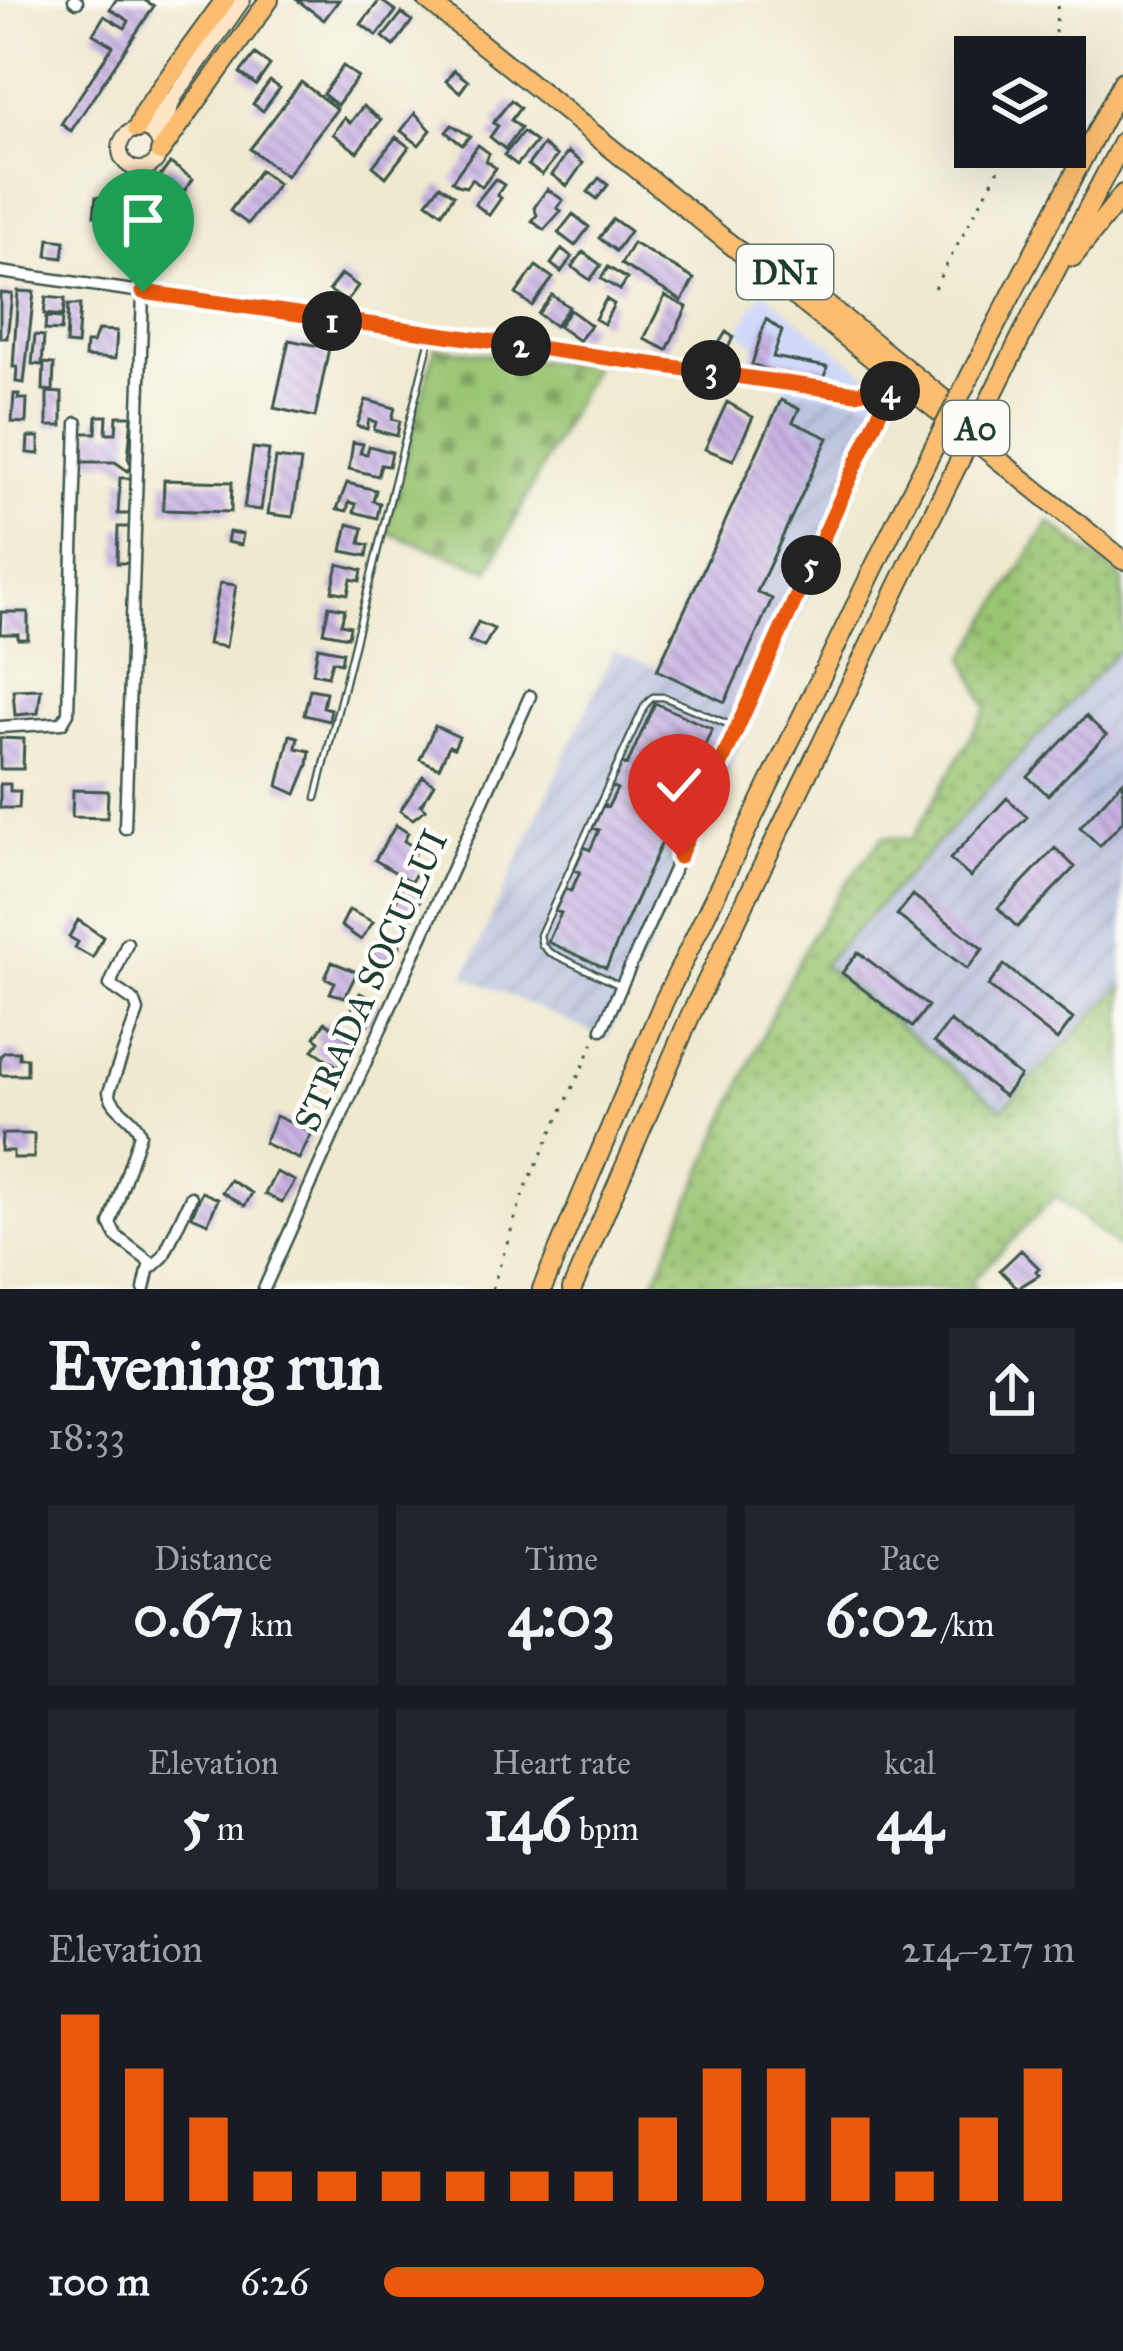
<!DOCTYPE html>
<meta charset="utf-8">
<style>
:root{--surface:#171b24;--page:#20242c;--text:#f1f3f6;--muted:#9ea1a6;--accent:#ea580c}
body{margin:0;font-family:"IM FELL Great Primer",serif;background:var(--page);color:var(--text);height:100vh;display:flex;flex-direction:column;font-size:45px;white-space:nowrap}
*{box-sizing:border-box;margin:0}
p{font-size:39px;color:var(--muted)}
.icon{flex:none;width:66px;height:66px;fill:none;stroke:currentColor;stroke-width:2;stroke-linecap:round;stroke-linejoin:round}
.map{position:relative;height:1289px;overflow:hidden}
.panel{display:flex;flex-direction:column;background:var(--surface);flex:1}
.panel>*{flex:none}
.controls{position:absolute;left:954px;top:36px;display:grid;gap:24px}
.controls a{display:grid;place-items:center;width:132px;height:132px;border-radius:0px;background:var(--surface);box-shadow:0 12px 48px #0002;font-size:60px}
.pin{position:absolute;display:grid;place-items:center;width:102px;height:102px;color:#fff;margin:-123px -51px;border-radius:50% 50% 50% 0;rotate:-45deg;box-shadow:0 0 12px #0007}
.pin .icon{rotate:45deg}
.km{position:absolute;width:60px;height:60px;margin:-30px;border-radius:50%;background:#222;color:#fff;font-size:33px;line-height:60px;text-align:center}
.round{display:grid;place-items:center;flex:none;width:126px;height:126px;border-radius:0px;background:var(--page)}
.summary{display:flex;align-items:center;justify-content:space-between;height:204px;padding:0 48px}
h1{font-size:66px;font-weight:700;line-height:90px}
.stats{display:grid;grid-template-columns:repeat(3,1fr);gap:18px;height:204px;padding:12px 48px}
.stats div{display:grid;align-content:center;border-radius:0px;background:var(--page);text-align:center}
.stats b{font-size:60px;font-weight:700}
.stats small{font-size:33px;font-weight:400}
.stats p{font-size:33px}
.chart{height:336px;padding:24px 48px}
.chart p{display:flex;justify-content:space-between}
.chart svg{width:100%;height:216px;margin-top:12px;stroke:var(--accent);stroke-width:6}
ul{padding:0 48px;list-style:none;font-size:39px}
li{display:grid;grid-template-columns:192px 144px 1fr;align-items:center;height:90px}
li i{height:30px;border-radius:15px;background:var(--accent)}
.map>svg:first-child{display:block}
.built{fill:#d1d9f9}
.industrial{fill:url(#industrial-furrows)}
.grass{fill:url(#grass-dots);stroke:#5c8153;stroke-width:3}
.cemetery{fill:url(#cemetery-stones);stroke:#5c8153;stroke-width:3}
.building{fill:url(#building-back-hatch)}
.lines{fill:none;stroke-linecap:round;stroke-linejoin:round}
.lane-casing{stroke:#3e574b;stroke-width:9}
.street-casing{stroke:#3e574b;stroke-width:15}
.secondary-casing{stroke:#3e574b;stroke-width:18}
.highway-casing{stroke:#3e574b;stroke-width:22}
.path{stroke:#3e574b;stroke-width:3;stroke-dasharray:3 9;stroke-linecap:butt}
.lane{stroke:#fff;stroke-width:4.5}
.street{stroke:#fff;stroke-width:10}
.secondary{stroke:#fee5c5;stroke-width:14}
.highway{stroke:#fcbd6f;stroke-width:18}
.highway-bridge-casing{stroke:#3e574b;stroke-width:22;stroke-linecap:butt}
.highway-bridge{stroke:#fcbd6f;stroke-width:18}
.route-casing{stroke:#fff;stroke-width:24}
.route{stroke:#ea580c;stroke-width:15}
.labels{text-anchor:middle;stroke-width:9;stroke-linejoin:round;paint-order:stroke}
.shield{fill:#fdfcf7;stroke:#62766e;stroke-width:3}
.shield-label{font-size:33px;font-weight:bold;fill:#1f3d34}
.street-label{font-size:36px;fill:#1f3d34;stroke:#fdfcf7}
</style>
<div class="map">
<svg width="1123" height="1289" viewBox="0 0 1123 1289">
<defs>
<pattern id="industrial-furrows" width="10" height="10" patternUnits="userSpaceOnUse" patternTransform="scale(3)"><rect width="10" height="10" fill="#bbc3de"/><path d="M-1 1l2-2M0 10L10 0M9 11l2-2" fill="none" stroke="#a0a8bf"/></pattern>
<pattern id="grass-dots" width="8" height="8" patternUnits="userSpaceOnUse" patternTransform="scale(3)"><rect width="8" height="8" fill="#9ac572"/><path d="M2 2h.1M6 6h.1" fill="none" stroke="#7da15e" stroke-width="1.8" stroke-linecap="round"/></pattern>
<pattern id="cemetery-stones" width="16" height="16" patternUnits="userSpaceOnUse" patternTransform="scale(3)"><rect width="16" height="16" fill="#9ac572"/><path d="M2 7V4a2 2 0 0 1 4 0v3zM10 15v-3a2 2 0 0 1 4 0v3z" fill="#7da15e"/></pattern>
<pattern id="building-back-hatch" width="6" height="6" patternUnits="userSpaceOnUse" patternTransform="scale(3)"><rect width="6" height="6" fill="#c9b3e4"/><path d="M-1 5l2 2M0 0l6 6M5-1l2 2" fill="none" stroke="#a393ba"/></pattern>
</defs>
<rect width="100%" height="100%" fill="#fdfcf7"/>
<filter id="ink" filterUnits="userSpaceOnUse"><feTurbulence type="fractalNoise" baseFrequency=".00833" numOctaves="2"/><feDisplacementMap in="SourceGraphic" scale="24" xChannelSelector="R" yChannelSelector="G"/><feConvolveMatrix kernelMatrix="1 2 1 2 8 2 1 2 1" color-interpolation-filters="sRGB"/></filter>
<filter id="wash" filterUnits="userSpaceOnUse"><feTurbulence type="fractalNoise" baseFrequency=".004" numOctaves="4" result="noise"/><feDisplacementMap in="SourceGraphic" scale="48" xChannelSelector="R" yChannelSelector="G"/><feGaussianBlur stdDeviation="2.7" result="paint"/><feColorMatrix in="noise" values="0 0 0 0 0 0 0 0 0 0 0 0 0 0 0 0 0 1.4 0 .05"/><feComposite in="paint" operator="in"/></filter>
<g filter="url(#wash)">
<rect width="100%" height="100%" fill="#efe9cf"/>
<path class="built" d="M763 291 895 397V404L785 389 790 374 749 370 756 344 738 332Z"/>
<path class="industrial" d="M785 389 895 404 607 1039 465 976 613 651 656 668Z
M1123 646V985L1002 1109 823 965Z"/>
<path class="grass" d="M1049 522 1123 580V646L823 965 1002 1109 1123 985V1252L1056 1196 970 1283 976 1289H651L778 1000 811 937 841 890 883 837 912 839 987 708 965 658Z"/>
<path class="cemetery" d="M435 347 593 368 489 570 386 532Z"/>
<g id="blocks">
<path class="building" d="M116 0H144L154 6 71 131 61 124 113 46 93 34 104 16 125 28 129 21 110 9Z
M297 0H339L324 20Z
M380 0 396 11 377 36 361 24Z
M402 13 412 21 394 46 383 37Z
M255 54 270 65 256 85 240 73Z
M343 66 358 77 337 105 323 94Z
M454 70 468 81 460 92 446 81Z
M270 81 280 88 263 111 253 104Z
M301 82 337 109 286 176 250 149Z
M511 100 520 108 511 120 521 128 505 149 490 137 498 126 493 123Z
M363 106 381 120 357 152 333 134 344 118 350 123Z
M415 113 431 130 419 145 401 131Z
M452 125 470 136 462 145 446 132Z
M523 132 536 142 517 165 504 155Z
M396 137 409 147 386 177 373 166Z
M478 145 489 153 486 161 496 168 482 187 472 179 466 187 458 185 452 181Z
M543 145 557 156 542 175 528 165Z
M568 152 583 163 567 186 552 175Z
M170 163 193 179 176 202 153 186Z
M260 170 278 184 248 224 230 211Z
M599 178 608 185 597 199 588 192Z
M495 179 504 185 497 195 501 198 489 215 475 204Z
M440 185 454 195 442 213 427 202Z
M547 189 563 200 557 208 561 211 544 230 532 221 537 215 534 208Z
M96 197 113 199 111 218 94 216Z
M573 214 589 227 575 246 558 233Z
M613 219 630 231 616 251 599 238Z
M106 220 124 222 120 248 109 247 110 241 103 240Z
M133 229 152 232 150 244 143 243 142 253 130 251Z
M49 239 65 241 63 258 47 256Z
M633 243 694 279 682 301 621 264Z
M562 249 572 257 561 272 551 264Z
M583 252 601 265 590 280 572 267Z
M536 266 553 278 532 306 516 294Z
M608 267 627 279 620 290 601 279Z
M341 274 358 286 346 302 329 290Z
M18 291 34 292 24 383 16 382 17 367H13Z
M0 293 12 294 7 338H0Z
M552 295 569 307 555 326 538 314Z
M665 296 687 307 667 350 644 339Z
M46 297 65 299 63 316 44 314Z
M606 299 614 304 604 324 595 319Z
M68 305H80L77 345 66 344Z
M570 310 591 325 579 341 558 326Z
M46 317 62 318 61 331 45 330Z
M766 319 782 331 773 357 827 367 825 378 770 371 752 364Z
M98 330 117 331 115 359 85 357 86 343H93Z
M726 332 733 337 724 357 714 351Z
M35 335 44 336 42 365 32 364Z
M289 340 329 348 315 417 274 408Z
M44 363 54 364 53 391 43 390Z
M47 392 62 393V426H47Z
M14 394H19L18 399H27L26 423 12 422Z
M366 400 395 408 392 419 400 421 397 436 374 430 376 422 369 420 367 429 357 426Z
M781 400 799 409 793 422 828 438 757 592 772 599 725 702 657 670Z
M727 402 753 417 733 460 705 449Z
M97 416H107L106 433H116L117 416H132L128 458 132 466 128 471 115 462H82V433H96Z
M28 437H39V454L27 453Z
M353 442 363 444 360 453 367 454 369 446 392 452 389 466 381 465 378 476 349 469Z
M253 448 269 450 261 510 244 508Z
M276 458 301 461 293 517 268 514Z
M120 478H132L130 514H118Z
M164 480 232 482 231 512 163 510Z
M347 483 376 490 373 501 380 503 377 518 354 512 356 504 349 502 347 511 337 509Z
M348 524 363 528 360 543 369 545 367 556 342 551Z
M118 527H131L130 563H117Z
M229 532 243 534 241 545 227 542Z
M338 564 362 570 360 581 351 579 348 594 332 591Z
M220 583 236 585 226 647 208 644Z
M329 606 345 609 341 624 350 626 348 637 323 632Z
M1 612H28V639H18V634H0Z
M478 622 494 629 484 647 469 641Z
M318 647 343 652 341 663 332 661 328 676 313 673Z
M41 689 38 713 15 715 13 690Z
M310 689 326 692 323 707 331 709 329 721 304 715Z
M655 703 712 729 606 968 548 942 561 913 555 911 565 889 571 891 580 872 574 870 584 847 590 850 599 830 593 828 603 805 608 807 617 789 611 786 622 763 627 765Z
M1086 716 1106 735 1048 795 1028 777Z
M435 726 459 737 454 748 449 746 439 768 420 759Z
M290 735 298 737 296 748 310 751 308 765 296 794 278 786Z
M0 738 24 739 23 769H0Z
M423 776 434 784 421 805 426 809 413 819 400 811Z
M1123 781V821L1100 846 1080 827Z
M0 784H10V791H20L19 808H0Z
M73 790 108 791 107 818 72 817Z
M1007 798 1027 817 970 877 950 859Z
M396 825 408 833 404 841 417 849 409 862 419 868 411 882 375 860Z
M1055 848 1075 867 1017 927 998 908Z
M403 886 422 896 412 918 401 913 398 919 389 915Z
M913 895 983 949 967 969 897 915Z
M349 910 373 922 361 940 341 926Z
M78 920 103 937 93 958 75 948 78 942 69 937Z
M383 932 399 940 400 947 386 967 370 960Z
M858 952 928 1006 912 1027 842 973Z
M332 962 357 972 345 997 330 993 335 982 325 978Z
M1004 965 1073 1019 1057 1040 988 986Z
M360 993 379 1002 367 1025 348 1016Z
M950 1021 1020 1076 1004 1096 934 1042Z
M325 1022 355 1043 339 1067 313 1050 320 1041 315 1037Z
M5 1052H19V1058H27V1075H0V1056Z
M276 1116 312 1133 299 1159 264 1143Z
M2 1134H34V1158H13V1151H1Z
M276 1172 295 1181 282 1202 265 1194Z
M230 1180 252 1193 245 1206 222 1192Z
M202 1192 218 1199 208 1223 192 1216Z
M1021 1250 1039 1268 1036 1271 1039 1275 1018 1288 1000 1270Z"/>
</g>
</g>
<g filter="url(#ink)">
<use href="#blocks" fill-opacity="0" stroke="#3e574b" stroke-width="3"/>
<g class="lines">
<g class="lane-casing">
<path id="lane" d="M316 798 431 335
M617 984 549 952 542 945 540 935 645 705 653 697H664L737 728"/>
</g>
<g class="street-casing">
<path id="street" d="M74 0 77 2
M0 272 856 393 893 385
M0 727 62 723 68 713 77 423
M125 828 143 292
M127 943 110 985 135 1002 138 1011 109 1092C113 1111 135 1116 140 1134L110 1224 117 1237 150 1262 144 1289
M602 1029 894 381
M152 1267 163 1257 191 1197
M264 1289 530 696"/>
</g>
<g class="secondary-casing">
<path id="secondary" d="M120 149a20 20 0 1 1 40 0a20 20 0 1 1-40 0Z
M146 130 162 106 174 98 243 0
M158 141 174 98"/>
</g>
<g class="highway-casing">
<path id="highway" d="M427 0 1123 560
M137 129 145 110 225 0
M160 152 269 0
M1073 257 1123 194
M786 272 951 405
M999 319 1123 81
M1024 331 1123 141
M542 1289 664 1001 901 512
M572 1289 691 1014 928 524"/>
</g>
<path class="path" d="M1053 57 1058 0
M934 288 1011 147
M492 1289 524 1191 597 1036"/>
<use href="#lane" class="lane"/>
<use href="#street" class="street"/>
<use href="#secondary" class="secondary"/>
<use href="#highway" class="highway"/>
<g class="highway-bridge-casing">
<path id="highway-bridge" d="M901 512 999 319
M928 524 1024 331"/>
</g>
<use href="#highway-bridge" class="highway-bridge"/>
</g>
</g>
<g class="lines" filter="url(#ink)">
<g class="route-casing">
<path id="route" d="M143 292 856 393 892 385 679 857"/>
</g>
<use href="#route" class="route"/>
</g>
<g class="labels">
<g class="shield">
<rect x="737" y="245" width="96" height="54" rx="9"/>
<rect x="943" y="401" width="66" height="54" rx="9"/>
</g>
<g class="shield-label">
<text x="785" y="284">DN1</text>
<text x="976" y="440">A0</text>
</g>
<g class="street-label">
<text transform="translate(370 980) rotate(-66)" y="13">STRADA SOCULUI</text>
</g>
</g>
</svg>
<div class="controls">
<a><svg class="icon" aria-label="layers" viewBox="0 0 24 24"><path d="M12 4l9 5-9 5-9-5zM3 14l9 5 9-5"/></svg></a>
</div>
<div class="pin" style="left:143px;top:292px;background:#1e9e55"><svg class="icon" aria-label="arrive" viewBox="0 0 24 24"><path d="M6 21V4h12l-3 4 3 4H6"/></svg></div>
<div class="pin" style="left:679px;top:857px;background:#d93025"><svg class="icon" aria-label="check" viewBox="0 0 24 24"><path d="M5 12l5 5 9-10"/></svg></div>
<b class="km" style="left:332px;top:321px">1</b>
<b class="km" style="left:521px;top:346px">2</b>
<b class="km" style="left:711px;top:370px">3</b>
<b class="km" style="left:890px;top:391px">4</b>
<b class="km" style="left:811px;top:565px">5</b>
</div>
<section class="panel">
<div class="summary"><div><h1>Evening run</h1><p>18:33</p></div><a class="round"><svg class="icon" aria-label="share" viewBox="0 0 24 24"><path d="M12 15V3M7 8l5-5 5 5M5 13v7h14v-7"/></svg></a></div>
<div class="stats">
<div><p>Distance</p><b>0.67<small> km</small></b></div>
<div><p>Time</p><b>4:03</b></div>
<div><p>Pace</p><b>6:02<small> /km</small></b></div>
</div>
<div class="stats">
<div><p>Elevation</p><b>5<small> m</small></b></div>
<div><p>Heart rate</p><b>146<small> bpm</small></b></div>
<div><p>kcal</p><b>44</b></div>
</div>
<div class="chart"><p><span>Elevation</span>214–217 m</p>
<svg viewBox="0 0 160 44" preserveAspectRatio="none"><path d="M5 44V6M15 44V17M25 44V27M35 44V38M45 44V38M55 44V38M65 44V38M75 44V38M85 44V38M95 44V27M105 44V17M115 44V17M125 44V27M135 44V38M145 44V27M155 44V17"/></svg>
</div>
<ul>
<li><b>100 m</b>6:26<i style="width:55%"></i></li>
</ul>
</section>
